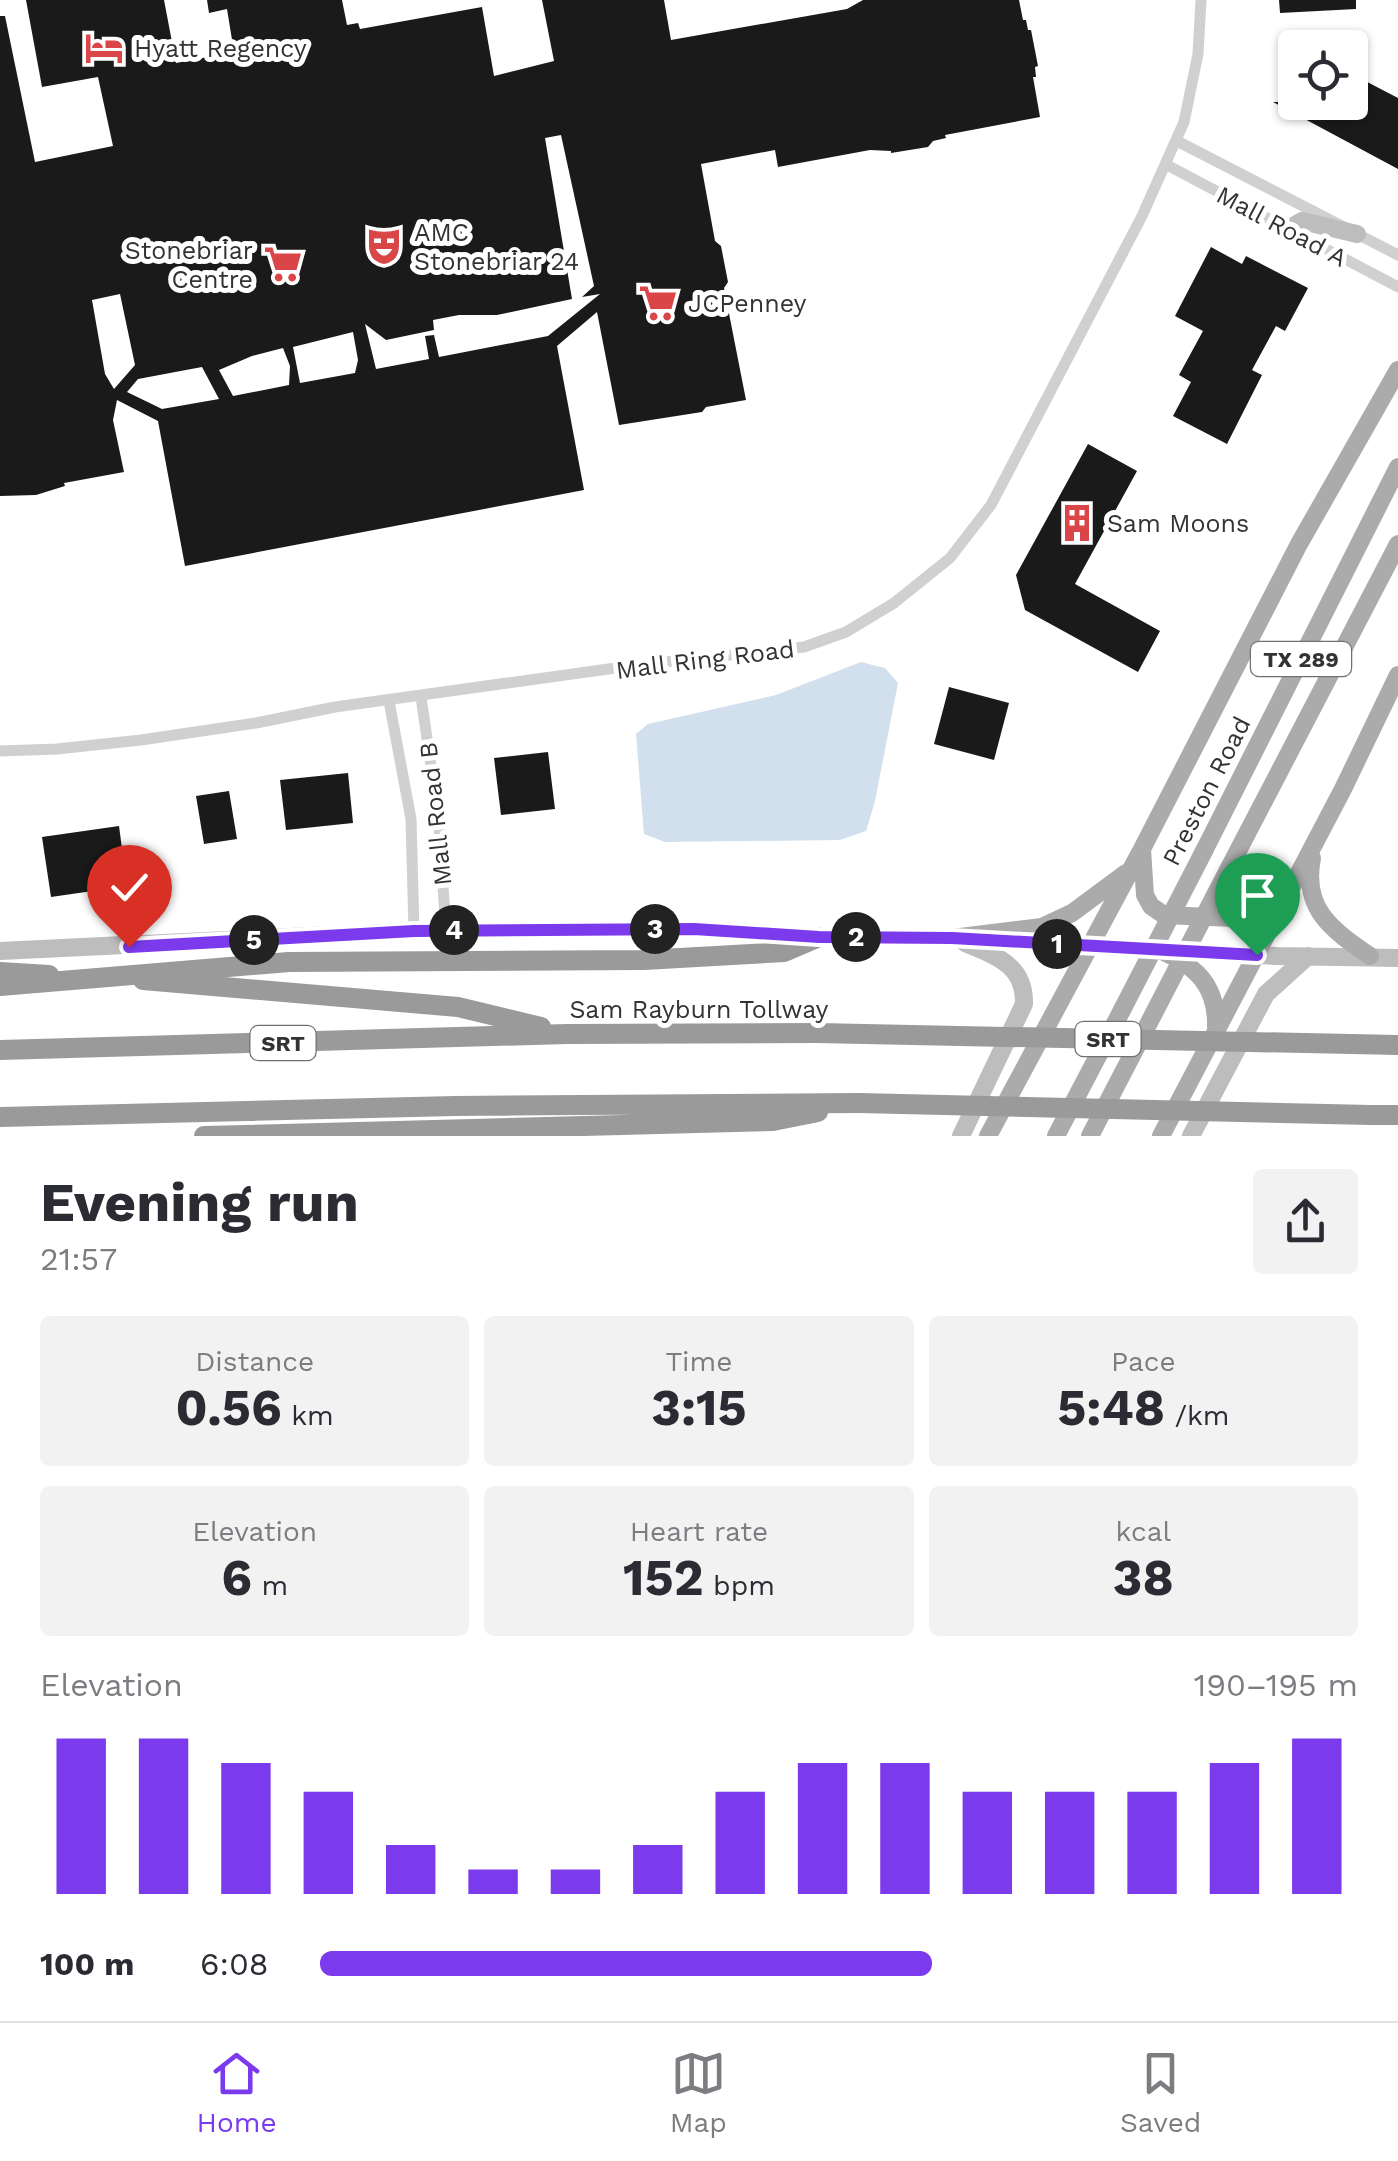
<!DOCTYPE html>
<meta charset="utf-8">
<style>
:root{--surface:#fff;--page:#f2f2f3;--text:#2b2b33;--muted:#7c7c81;--line:#e1e1e2;--accent:#7c3aed}
body{margin:0;font-family:"Work Sans",sans-serif;background:var(--page);color:var(--text);height:100vh;display:flex;flex-direction:column;font-size:38px;white-space:nowrap}
*{box-sizing:border-box;margin:0}
p{font-size:32px;color:var(--muted)}
.icon{flex:none;width:55px;height:55px;fill:none;stroke:currentColor;stroke-width:2;stroke-linecap:round;stroke-linejoin:round}
.map{position:relative;height:1136px;overflow:hidden}
.panel{display:flex;flex-direction:column;background:var(--surface);flex:1}
.panel>*{flex:none}
.fabs{position:absolute;left:1278px;top:30px;display:grid;gap:20px}
.fabs a{display:grid;place-items:center;width:90px;height:90px;border-radius:10px;background:var(--surface);box-shadow:0 2px 8px #0004;font-size:50px}
.pin{position:absolute;display:grid;place-items:center;width:85px;height:85px;color:#fff;margin:-102px -42px;border-radius:50% 50% 50% 0;rotate:-45deg;box-shadow:0 0 10px #0007}
.pin .icon{rotate:45deg}
.km{position:absolute;width:50px;height:50px;margin:-25px;border-radius:50%;background:#222;color:#fff;font-size:28px;line-height:50px;text-align:center}
.round{display:grid;place-items:center;flex:none;width:105px;height:105px;border-radius:10px;background:var(--page)}
.headline{display:flex;align-items:center;justify-content:space-between;height:170px;padding:0 40px}
h1{font-size:55px;font-weight:700;line-height:75px}
.metrics{display:grid;grid-template-columns:repeat(3,1fr);gap:15px;height:170px;padding:10px 40px}
.metrics div{display:grid;align-content:center;border-radius:10px;background:var(--page);text-align:center}
.metrics b{font-size:50px;font-weight:700}
.metrics small{font-size:28px;font-weight:400}
.metrics p{font-size:28px}
.chart{height:280px;padding:20px 40px}
.chart p{display:flex;justify-content:space-between}
.chart svg{width:100%;height:180px;margin-top:10px;stroke:var(--accent);stroke-width:6}
ul{padding:0 40px;list-style:none;font-size:32px}
li{display:grid;grid-template-columns:160px 120px 1fr;align-items:center;height:75px}
li i{height:25px;border-radius:12px;background:var(--accent)}
.menu{display:flex;justify-content:space-around;align-items:center;height:140px;border-top:2px solid var(--line);background:var(--surface);font-size:28px;color:var(--muted)}
.menu a{display:grid;justify-items:center;gap:5px}
.menu .on{color:var(--accent)}
.map>svg:first-child{display:block}
.water{fill:#d1e0ec}
.building{fill:#1a1a1a;fill-rule:evenodd}
.lines{fill:none;stroke-linecap:round;stroke-linejoin:round}
.street{stroke:#d0d0d0;stroke-width:11}
.secondary{stroke:#bdbdbd;stroke-width:18}
.primary{stroke:#ababab;stroke-width:18}
.highway{stroke:#9a9a9a;stroke-width:20}
.primary-bridge{stroke:#ababab;stroke-width:18}
.highway-bridge{stroke:#9a9a9a;stroke-width:20}
.route-casing{stroke:#fff;stroke-width:20}
.route{stroke:#7c3aed;stroke-width:12}
.labels{text-anchor:middle;stroke-width:10;stroke-linejoin:round;paint-order:stroke}
.shield{fill:#fff;stroke:#707070;stroke-width:2.5}
.shield-label{font-size:22px;font-weight:bold;fill:#333}
.poi-label{font-size:25px;fill:#333;stroke:#fff;text-anchor:start}
.street-label{font-size:25px;fill:#333;stroke:#fff}
</style>
<div class="map">
<svg width="1398" height="1136" viewBox="0 0 1398 1136">
<rect width="100%" height="100%" fill="#fff"/>
<path class="water" d="M861 662 885 668 898 683 875 801 866 831 840 840 665 842 644 834 636 734 648 724 776 695Z"/>
<path class="building" d="M26 0H164L176 63 234 52 227 9 209 13 207 0H342L347 25 358 23 360 29 482 7 494 76 554 61 542 0H664L671 40 847 9 863 0H1019L1023 20H1026L1028 30H1031L1038 66 1035 67 1036 77H1033L1040 117 945 135 946 138 933 141 928 147 891 153V151L870 150 778 167 775 150 701 164 715 241 721 246 728 282 724 288 746 400 706 407 702 412 619 425 597 312 557 346 584 490 185 566 158 421 117 400 113 420 124 472 64 483 65 486 36 495 0 496V16H5L35 162 113 146 98 77 42 87ZM561 135 594 286 582 297 600 294 548 336 439 357 434 335 425 336 429 359 376 369 365 324 386 340 434 330 433 320 459 315H497L572 299 545 138ZM120 294 135 365 114 389 105 374 92 300ZM353 332 358 360 355 373 300 383 293 347ZM283 348 290 366 289 385 233 396 219 370 252 356ZM202 367 219 399 162 409 127 392 138 379Z
M1279 0H1356V9L1280 13Z
M1295 51V100H1287L1283 52Z
M1350 73 1398 98V169L1273 102H1350Z
M1211 247 1242 264 1246 256 1308 288 1285 331 1276 326 1252 370 1262 375 1227 444 1173 416 1191 382 1179 375 1203 331 1175 316Z
M1088 444 1137 471 1075 584 1160 631 1138 672 1025 610 1016 575Z
M949 687 1009 703 994 760 934 744Z
M548 752 555 809 501 815 494 758Z
M348 773 353 823 286 830 280 780Z
M229 791 237 839 204 844 196 796Z
M119 826 127 886 51 897 42 837Z"/>
<g class="lines">
<path class="street" d="M1177 141 1398 255
M1167 165 1398 287
M421 697 438 814 446 930
M389 701 411 819 414 931
M0 751 57 749 141 740 256 723 335 707 637 665 804 647 846 632 894 603 950 558 991 505 1142 216 1184 122 1198 54 1201 0"/>
<path class="secondary" d="M1288 229 1302 221 1357 234
M0 951 414 931 694 929 819 937 952 938 1277 956 1398 958
M961 1136 1024 1004C1025 965 996 956 965 943
M1191 1136 1266 994 1308 956"/>
<path class="primary" d="M1142 849 1145 895 1151 906 1164 915 1257 919 1279 905
M1204 851 1398 467
M1312 858C1302 909 1331 929 1370 956
M1228 870 1398 544
M952 938 1042 927 1072 913 1126 873
M1162 951C1197 967 1217 986 1216 1027
M988 1136 1142 849 1299 544 1398 370
M1056 1136 1122 1010
M1090 1136 1154 1013
M1161 1136 1343 789 1398 675"/>
<path class="highway" d="M289 962 644 960 784 952 819 937
M0 972 49 975
M143 980 458 1007 541 1027
M0 1050 567 1034 818 1033
M1371 1115H1398
M0 1117 455 1106 859 1103
M204 1136 773 1121 818 1112"/>
<path class="primary-bridge" d="M1122 1010 1204 851
M1154 1013 1228 870"/>
<path class="highway-bridge" d="M0 986 289 962
M818 1033 1398 1045
M859 1103 1371 1115"/>
</g>
<g class="lines">
<g class="route-casing">
<path id="route" d="M129 947 414 931 694 929 819 937 952 938 1257 955"/>
</g>
<use href="#route" class="route"/>
</g>
<defs>
<g id="hotel-bare" transform="scale(3)"><path d="M-6-4.5h1.5V1H6V5H4.5V3h-9V5H-6ZM-4 0a1.8 1.8 0 1 1 3.6 0ZM.5 0V-2.5h3Q6-2.5 6 0Z" fill="#da4547" stroke="#fff" stroke-width="2.5" paint-order="stroke"/></g>
<g id="theatre-bare" transform="scale(3)"><path d="M-5-5.5Q0-4 5-5.5V0Q5 5 0 6Q-5 5-5 0ZM-3.3-2.5H-1v1.5H-3.3ZM1-2.5H3.3v1.5H1ZM-2.8 1Q0 5.5 2.8 1Z" fill="#da4547" stroke="#fff" stroke-width="2.5" paint-order="stroke"/></g>
<g id="supermarket-bare" transform="scale(3)"><path d="M-6-5.5h2.5l.6 2H6L4.5 2H-2.5L-4.4-4H-6ZM-1.5 3.2a1.3 1.3 0 1 0 .1 0ZM3 3.2a1.3 1.3 0 1 0 .1 0Z" fill="#da4547" stroke="#fff" stroke-width="2.5" paint-order="stroke"/></g>
<g id="building-bare" transform="scale(3)"><path d="M-4-6H4V6H1V3H-1V6H-4ZM-2.5-4.3h1.7v1.8h-1.7ZM.8-4.3h1.7v1.8H.8ZM-2.5-1h1.7V.8h-1.7ZM.8-1h1.7V.8H.8Z" fill="#da4547" stroke="#fff" stroke-width="2.5" paint-order="stroke"/></g>
</defs>
<g fill-rule="evenodd">
<use href="#hotel-bare" x="104" y="48"/>
<use href="#theatre-bare" x="384" y="246"/>
<use href="#supermarket-bare" x="283" y="264"/>
<use href="#supermarket-bare" x="658" y="303"/>
<use href="#building-bare" x="1077" y="523"/>
</g>
<g class="labels">
<g class="shield">
<rect x="1251" y="642" width="100" height="34" rx="8"/>
<rect x="1075.5" y="1022" width="65" height="34" rx="8"/>
<rect x="250.5" y="1026" width="65" height="34" rx="8"/>
</g>
<g class="shield-label">
<text x="1301" y="667">TX 289</text>
<text x="1108" y="1047">SRT</text>
<text x="283" y="1051">SRT</text>
</g>
<g class="poi-label">
<text x="134" y="57">Hyatt Regency</text>
<text x="414" y="241">AMC<tspan x="414" dy="29">Stonebriar 24</tspan></text>
<text x="253" y="259" text-anchor="end">Stonebriar<tspan x="253" dy="29">Centre</tspan></text>
<text x="688" y="312">JCPenney</text>
<text x="1107" y="532">Sam Moons</text>
</g>
<g class="street-label">
<text transform="translate(1282 226) rotate(28)" y="9">Mall Road A</text>
<text transform="translate(705 659) rotate(-7)" y="9">Mall Ring Road</text>
<text transform="translate(1206 791) rotate(-63)" y="9">Preston Road</text>
<text transform="translate(435 814) rotate(-96)" y="9">Mall Road B</text>
<text x="699" y="1018">Sam Rayburn Tollway</text>
</g>
</g>
</svg>
<div class="fabs">
<a><svg class="icon" aria-label="locate" viewBox="0 0 24 24"><circle cx="12" cy="12" r="6"/><path d="M12 2v4M12 18v4M2 12h4M18 12h4"/></svg></a>
</div>
<div class="pin" style="left:1257px;top:955px;background:#1e9e55"><svg class="icon" aria-label="arrive" viewBox="0 0 24 24"><path d="M6 21V4h12l-3 4 3 4H6"/></svg></div>
<div class="pin" style="left:129px;top:947px;background:#d93025"><svg class="icon" aria-label="check" viewBox="0 0 24 24"><path d="M5 12l5 5 9-10"/></svg></div>
<b class="km" style="left:1057px;top:944px">1</b>
<b class="km" style="left:856px;top:937px">2</b>
<b class="km" style="left:655px;top:929px">3</b>
<b class="km" style="left:454px;top:930px">4</b>
<b class="km" style="left:254px;top:940px">5</b>
</div>
<section class="panel">
<div class="headline"><div><h1>Evening run</h1><p>21:57</p></div><a class="round"><svg class="icon" aria-label="share" viewBox="0 0 24 24"><path d="M12 15V3M7 8l5-5 5 5M5 13v7h14v-7"/></svg></a></div>
<div class="metrics">
<div><p>Distance</p><b>0.56<small> km</small></b></div>
<div><p>Time</p><b>3:15</b></div>
<div><p>Pace</p><b>5:48<small> /km</small></b></div>
</div>
<div class="metrics">
<div><p>Elevation</p><b>6<small> m</small></b></div>
<div><p>Heart rate</p><b>152<small> bpm</small></b></div>
<div><p>kcal</p><b>38</b></div>
</div>
<div class="chart"><p><span>Elevation</span>190–195 m</p>
<svg viewBox="0 0 160 44" preserveAspectRatio="none"><path d="M5 44V6M15 44V6M25 44V12M35 44V19M45 44V32M55 44V38M65 44V38M75 44V32M85 44V19M95 44V12M105 44V12M115 44V19M125 44V19M135 44V19M145 44V12M155 44V6"/></svg>
</div>
<ul>
<li><b>100 m</b>6:08<i style="width:59%"></i></li>
</ul>
</section>
<nav class="menu">
<a class="on"><svg class="icon" aria-label="home" viewBox="0 0 24 24"><path d="M3 11l9-7 9 7M6 9v11h12V9"/></svg>Home</a>
<a><svg class="icon" aria-label="map" viewBox="0 0 24 24"><path d="M3 6l6-2 6 2 6-2v14l-6 2-6-2-6 2zM9 4v14M15 6v14"/></svg>Map</a>
<a><svg class="icon" aria-label="saved" viewBox="0 0 24 24"><path d="M7 4h10v16l-5-4-5 4z"/></svg>Saved</a>
</nav>
